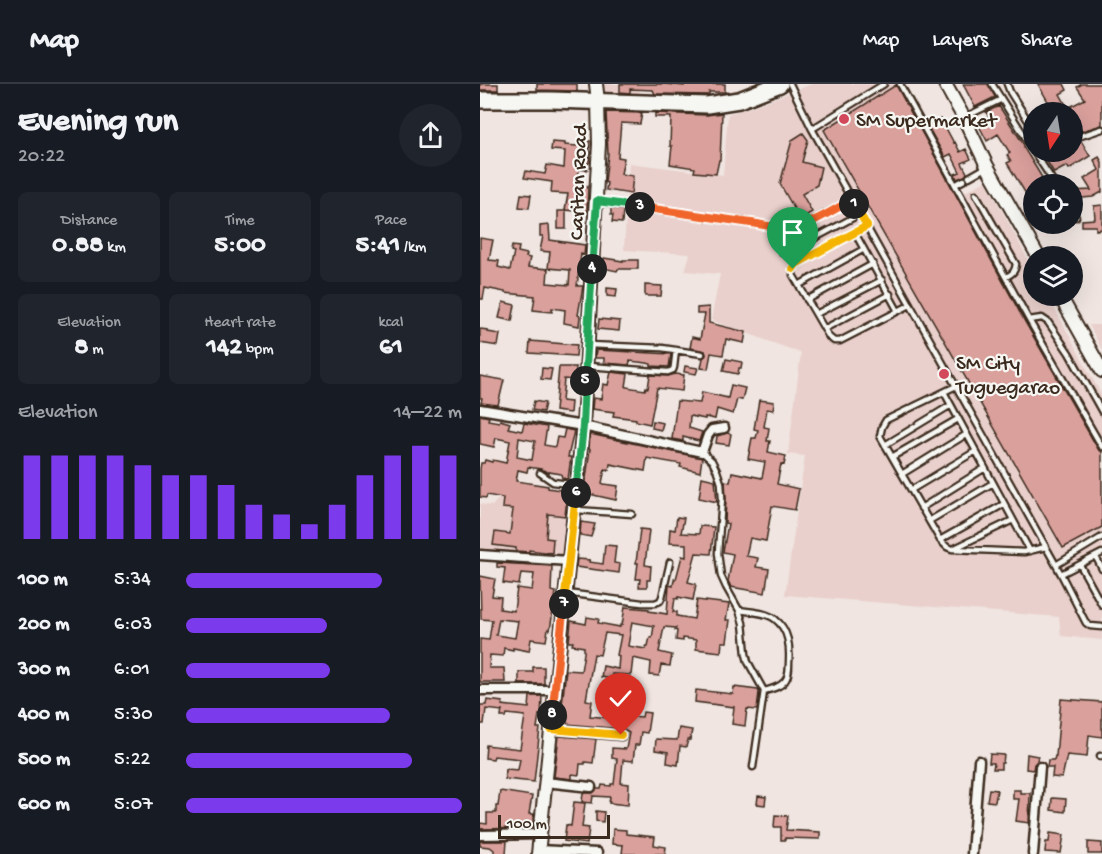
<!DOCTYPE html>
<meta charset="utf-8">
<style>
:root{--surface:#171b24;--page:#20242c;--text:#f1f3f6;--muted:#9ea1a6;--line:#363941;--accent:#7c3aed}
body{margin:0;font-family:"Gochi Hand",sans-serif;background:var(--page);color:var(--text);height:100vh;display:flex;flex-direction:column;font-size:22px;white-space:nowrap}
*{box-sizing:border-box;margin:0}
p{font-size:20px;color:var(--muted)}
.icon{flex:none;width:33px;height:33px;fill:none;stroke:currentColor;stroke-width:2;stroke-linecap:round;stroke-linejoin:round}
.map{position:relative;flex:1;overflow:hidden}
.details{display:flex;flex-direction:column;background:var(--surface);width:480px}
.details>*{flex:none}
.needle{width:39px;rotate:192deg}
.buttons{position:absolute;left:543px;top:18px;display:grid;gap:12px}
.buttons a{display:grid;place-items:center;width:60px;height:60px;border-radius:50%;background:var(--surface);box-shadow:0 6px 24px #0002;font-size:30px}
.scale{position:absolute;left:18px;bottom:15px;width:112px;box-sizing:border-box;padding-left:6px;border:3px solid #3b2a1e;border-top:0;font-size:16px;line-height:21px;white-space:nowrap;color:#3b2a1e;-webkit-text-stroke:4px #f6f6f2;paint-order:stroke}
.pin{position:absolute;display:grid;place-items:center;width:51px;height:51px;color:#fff;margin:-62px -26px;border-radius:50% 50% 50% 0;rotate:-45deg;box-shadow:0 0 6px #0007}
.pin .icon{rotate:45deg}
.km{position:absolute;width:30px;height:30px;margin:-15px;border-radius:50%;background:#222;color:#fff;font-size:16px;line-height:30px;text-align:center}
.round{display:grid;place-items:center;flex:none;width:63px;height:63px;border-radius:32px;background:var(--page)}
.overview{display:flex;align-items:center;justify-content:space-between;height:102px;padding:0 18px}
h1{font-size:33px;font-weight:700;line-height:45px}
.metrics{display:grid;grid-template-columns:repeat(3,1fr);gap:9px;height:102px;padding:6px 18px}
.metrics div{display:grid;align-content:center;border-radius:9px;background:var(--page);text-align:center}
.metrics b{font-size:26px;font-weight:700}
.metrics small{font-size:16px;font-weight:400}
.metrics p{font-size:16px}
.chart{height:168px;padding:12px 18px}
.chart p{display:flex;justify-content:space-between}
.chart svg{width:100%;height:108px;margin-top:6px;stroke:var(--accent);stroke-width:6}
ul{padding:0 18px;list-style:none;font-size:20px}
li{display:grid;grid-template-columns:96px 72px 1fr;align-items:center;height:45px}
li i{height:15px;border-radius:8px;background:var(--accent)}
header{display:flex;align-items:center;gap:36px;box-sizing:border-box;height:84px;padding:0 30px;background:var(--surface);border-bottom:2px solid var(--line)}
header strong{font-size:28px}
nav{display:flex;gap:33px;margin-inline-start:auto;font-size:21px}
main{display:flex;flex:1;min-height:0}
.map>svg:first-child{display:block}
.built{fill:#e9d0cc}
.building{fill:#daa09c;stroke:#3b2a1e;stroke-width:1.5;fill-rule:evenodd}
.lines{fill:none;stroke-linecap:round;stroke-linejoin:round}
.lane-casing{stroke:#3b2a1e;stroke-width:9}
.street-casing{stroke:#3b2a1e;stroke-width:13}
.secondary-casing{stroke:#3b2a1e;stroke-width:16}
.highway-casing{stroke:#3b2a1e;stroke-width:20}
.lane{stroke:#f6f6f2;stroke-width:4.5}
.street{stroke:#f6f6f2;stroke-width:8}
.secondary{stroke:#f6f6f2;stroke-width:12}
.highway{stroke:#f6f6f2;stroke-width:15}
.split-1-casing{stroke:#fff;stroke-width:12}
.split-2-casing{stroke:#fff;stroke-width:12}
.split-3-casing{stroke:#fff;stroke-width:12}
.split-4-casing{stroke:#fff;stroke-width:12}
.split-5-casing{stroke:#fff;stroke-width:12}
.split-6-casing{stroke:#fff;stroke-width:12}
.split-7-casing{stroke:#fff;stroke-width:12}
.split-8-casing{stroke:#fff;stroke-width:12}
.split-9-casing{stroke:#fff;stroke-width:12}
.split-1{stroke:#f5b400;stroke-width:8}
.split-2{stroke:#f0652b;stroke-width:8}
.split-3{stroke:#f0652b;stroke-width:8}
.split-4{stroke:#22a559;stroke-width:8}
.split-5{stroke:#22a559;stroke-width:8}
.split-6{stroke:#22a559;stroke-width:8}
.split-7{stroke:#f5b400;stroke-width:8}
.split-8{stroke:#f0652b;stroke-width:8}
.split-9{stroke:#f5b400;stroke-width:8}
.poi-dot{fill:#d1495b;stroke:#f6f6f2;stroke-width:2}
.labels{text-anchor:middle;stroke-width:4.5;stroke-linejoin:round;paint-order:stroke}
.poi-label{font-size:21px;fill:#3b2a1e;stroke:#f6f6f2;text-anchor:start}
.street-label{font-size:21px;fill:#3b2a1e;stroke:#f6f6f2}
</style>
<header>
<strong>Map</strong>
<nav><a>Map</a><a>Layers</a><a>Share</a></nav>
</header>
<main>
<section class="details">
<div class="overview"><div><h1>Evening run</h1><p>20:22</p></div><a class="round"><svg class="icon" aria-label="share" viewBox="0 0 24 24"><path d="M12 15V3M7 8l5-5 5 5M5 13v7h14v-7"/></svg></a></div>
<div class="metrics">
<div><p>Distance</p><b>0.88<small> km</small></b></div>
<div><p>Time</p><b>5:00</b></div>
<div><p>Pace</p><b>5:41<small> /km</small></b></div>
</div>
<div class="metrics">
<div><p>Elevation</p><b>8<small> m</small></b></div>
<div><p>Heart rate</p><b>142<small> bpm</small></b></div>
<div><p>kcal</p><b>61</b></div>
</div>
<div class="chart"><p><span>Elevation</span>14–22 m</p>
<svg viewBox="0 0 160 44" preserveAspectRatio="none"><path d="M5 44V10M15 44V10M25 44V10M35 44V10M45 44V14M55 44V18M65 44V18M75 44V22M85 44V30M95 44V34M105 44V38M115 44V30M125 44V18M135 44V10M145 44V6M155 44V10"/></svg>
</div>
<ul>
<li><b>100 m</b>5:34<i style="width:71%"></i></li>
<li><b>200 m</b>6:03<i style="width:51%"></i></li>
<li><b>300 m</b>6:01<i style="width:52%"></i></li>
<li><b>400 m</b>5:30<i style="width:74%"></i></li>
<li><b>500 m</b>5:22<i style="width:82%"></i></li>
<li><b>600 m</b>5:07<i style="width:100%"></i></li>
</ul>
</section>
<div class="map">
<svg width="622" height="770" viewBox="0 0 622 770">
<rect width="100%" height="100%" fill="#f0e5e1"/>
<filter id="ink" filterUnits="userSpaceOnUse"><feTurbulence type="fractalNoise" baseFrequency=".0167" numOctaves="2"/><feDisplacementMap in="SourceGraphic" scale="12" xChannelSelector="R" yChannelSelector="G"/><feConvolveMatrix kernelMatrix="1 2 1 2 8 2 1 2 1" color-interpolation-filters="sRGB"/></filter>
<g filter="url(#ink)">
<path class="built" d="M122 0H159L160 13 122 14Z
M332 0H423L483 109 506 97 553 185 554 212H568L622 312V556L581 552 579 533 305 511 325 372 308 370 321 269 231 236 240 190 205 187 210 170 144 166 149 79 243 91 248 30 269 24Z
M609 241H622V266Z
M21 412 89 418 83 472 0 467V420L12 422Z"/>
<path class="building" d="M0 0H18V6H0Z
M57 0H97V7L57 6Z
M140 0H185L204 2V0H245V8H229V11H226L175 10 173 6 150 5V9L140 8Z
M483 0H508L515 13 495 23Z
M558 0H584L587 6 580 10 588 24 605 15 597 3 602 0H622V41L592 50V28H574Z
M416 1 545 238 618 365 622 368V443L583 464 344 46Z
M519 22 544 61V64L566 100H554V134L546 121 551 118 527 79 531 77 527 71 530 69 518 50 507 57 497 38 509 33 506 28Z
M126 28 162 29 160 40 141 39 138 73 144 74 141 90 153 92 151 110 126 106 127 99 125 98 128 70Z
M175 29 227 31 242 29 240 76H239L236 90 214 88 215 84 190 80 192 62H190L191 33H175Z
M461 35 474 59 475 58 480 68 486 65 491 75 482 79 487 89 485 92 477 95 475 90 480 88 471 70 465 73 447 41Z
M323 49 328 56 322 78 341 83 337 101 322 110 332 128 320 135 300 100 312 56Z
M98 57H110L109 79H108L107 86 99 85 98 100 108 102 107 128 85 126 88 110 71 109 72 98 44 94 46 87 65 90 67 81 84 84 85 67 71 66 72 58 85 59V61L97 62Z
M601 57 610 72 589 85 587 82 574 89 565 74 577 68H592V59Z
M619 73 622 78V108L613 113 592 115V107L611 106 604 95 619 86 614 76Z
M41 110 51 111 49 124 39 123Z
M622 121V145L616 146V142H602V136L615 135 614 122Z
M131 124 143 126 142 139 132 138 133 131H131Z
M78 127H86V145H78Z
M69 141 70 156 105 161 104 171 101 170 97 202H103L98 231 100 232 99 242 84 239 85 226 72 224V228L53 226 55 212 25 209V208L5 204 3 215H0V154L13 156 9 176 19 177 18 183 30 186 34 168 31 167 32 162 39 163 38 168 47 170 46 173 50 174 48 183 68 185 67 199 89 201 90 186 68 184 70 168 60 167 63 152H60V142Z
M124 174 143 177V176H158V185H138L137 187 123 184Z
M165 201 182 202 181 212H165Z
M127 204 137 205 136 213 127 212Z
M23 218 35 221 32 237 19 234Z
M229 223V239L266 248 264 259 246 255 243 271 231 269 228 285 221 284 223 274 226 271 225 267 210 264 212 253 220 255 225 230H217V224Z
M119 235 140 237 139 247 118 245Z
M0 245 8 246V248L20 250 18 262 0 259Z
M50 257 97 261 96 272 49 269Z
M116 266 191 270 189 283 171 282V280L167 279 150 277 149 281 124 279V274H115Z
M246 275 262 278 261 284H259L258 290 243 287Z
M205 282 218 284 216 290 204 288Z
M79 283H96L95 296 84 295 82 317 91 318 90 329 75 327Z
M62 284 72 285 70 296 61 295Z
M131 288 148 290 146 303 165 306 166 303 168 304 170 291 188 292 195 290 204 291 202 307 177 304 170 340 156 337V335L133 332 134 328 112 325 113 314 121 315 123 300 128 301Z
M0 292 24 296 18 321 1 319 2 314H0Z
M251 301 265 304 262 316 257 315 253 330 237 325 235 335 225 333V335L210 332 209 344 222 348 219 357 203 353V357L192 355 197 317 220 319 222 308 248 314Z
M279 316 294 318 293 326 287 325 284 343 289 344 287 357H290L288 368 306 372 304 381 301 380 297 400 319 405 315 426 292 422 286 457 270 454 266 472 278 474 276 483 289 485 285 509 251 503 248 497 253 470 243 468 248 440 245 439 246 414 245 397 250 398 252 388 282 394 285 378 268 375 272 354H276L278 346 274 345Z
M54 317 65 319 63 328 52 326Z
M0 331 9 333 8 336 19 338 20 336 30 339 28 344 42 347 44 339 67 343 64 361 75 363 77 353 83 354 85 345 94 347 88 373H91L88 395 82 394 81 390 69 388V389L61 385 48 383 47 388 38 386 36 397 68 402V404L80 406 82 404 88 405 85 432 68 430 66 454 73 455 72 469 49 466V468L36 467V464L13 461 15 448 30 450 33 425 22 424 23 414 7 411 6 414 0 413V385L1 379H4L5 376 12 378 13 376 26 379 30 357 16 354 14 363 0 360ZM39 354 55 357 52 376 37 373Z
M173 337 183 339 181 346 172 344Z
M247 349 251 350 249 361 236 359 237 352Z
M110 350 222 374 220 388 200 383 201 380 167 374 165 387 130 380 129 386 125 385 122 399 124 400 138 402 136 416 104 409 110 365H109Z
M222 393 235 396 237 418 219 414Z
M197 433 204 434 201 449 219 450 220 442 234 443 231 470 216 469 208 498 216 500 213 516 198 513V515L195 514 193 528H197V532L214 535 217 516 249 520 246 536H250L247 558H242L241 568 216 565V556L203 554V557L196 556 197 547 195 546 196 544 184 543 179 568 192 571 190 582 181 581 179 592 170 591 171 578 153 574 151 591 132 590 131 595 121 593 123 582 138 585 139 572 137 571 141 551 125 549 120 571 114 570 106 616 112 617 110 632 130 634 131 624 139 625V630L150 632 162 633 163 628 170 629 167 649 161 648 159 661H155L153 677 143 676 141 699 149 700 148 721 129 719 130 713 113 712 112 719 102 718 103 709H113L117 705H121L122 701 131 702V700H134L137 675 132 674V664L146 665 149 649 142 645 87 640 88 631 81 630 86 586 101 587 104 569V563L92 561 93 558H89L91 537 106 540 107 533 119 535 118 539 140 543V541H142L145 523 169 525V527L187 530 189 501 193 502 194 495H196L202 472 206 473V460L189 459 190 445 195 446ZM152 538 174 542 172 554 170 553 168 562H166V565L148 562Z
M101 438 115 440 111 453 100 451Z
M160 445 169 446 165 481 171 482 170 496H167V503H159L160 495H156L158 479H156Z
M125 461 136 462 134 479 140 480 139 489 96 483 97 475 110 476 109 478 123 480Z
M17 479 72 482 71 507 76 508 70 546 68 545 66 557 51 555 49 567 33 564V566L24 564 23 572 10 571 9 584H24L25 598H0V555L9 556 12 536 1 535 0 492 15 495 12 512 21 513 20 525 34 527 37 504 52 506 54 490 41 489 39 501 23 499 25 484 17 483ZM19 535 38 537 35 554 16 551Z
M53 583H64V600H39V588H53Z
M254 603 278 606 279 608 277 626 267 625 265 642 252 640 254 623 215 618 216 606 253 610Z
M137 604 150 607V616L135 613Z
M50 612H62L61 632 59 631 57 644H60L54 698 25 695 26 685 38 686 40 675 14 672 13 675 5 674 6 661 40 665 45 632 27 630 26 633H21L22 625V627L6 625 4 640H0V621H6L7 616 23 618 22 621 49 624Z
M581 615 622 618V653L609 651 607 673 587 671 582 694 572 693 573 683H567L568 676H574L575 672H576Z
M199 644 212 646 210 656H208L206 663 200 662 198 681 187 679 188 668 175 666 176 655 197 656Z
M79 652 116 655 113 679 105 678V680H100L99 691 92 690V695L74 693Z
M510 670 524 671 523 679H521V685H513L514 679H509Z
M547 670 558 672 557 677 554 680 553 686 546 685Z
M509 705 517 706 515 718 507 717Z
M533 706H540V709H550L549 739 536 737 539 715H533Z
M20 707 52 712 49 730H54L52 744 0 745V739L7 740V729H16V722H18Z
M278 712 286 713 285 721 277 720Z
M572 714 586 715 585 728 571 726Z
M94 718 105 719 102 743 109 744 107 760 84 757 86 741 91 742Z
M116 727 124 728 123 738 116 737Z
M295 731 308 732 306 746 340 748V755L305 754V756H301V743H294Z
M133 745 146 746V750L175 753 174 761 186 763 185 770H142L143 761 132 760Z
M570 749 584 751 581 769 565 768 566 758H569Z
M0 757H27L26 770H14V766L10 763 0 762Z
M608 758 622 759V770H608Z"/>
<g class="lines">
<g class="lane-casing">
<path id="lane" d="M310 0 332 45 581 490 606 539 610 542 622 543
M420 0 549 236 622 363
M512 0 554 67
M527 0 530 8 554 46
M485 33 520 16
M332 45 404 0
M592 55 622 45
M554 68 575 100
M489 93 505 84
M475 101 484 96
M496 110 536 180C535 188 532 190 526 193
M118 118 292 142 314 143 325 140 372 116
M592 128 596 133
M292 142 303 169 305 170 380 130
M387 142 316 180 313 185V191L349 253 354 257H360L430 221
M375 149 418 227
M319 201 384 165
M327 216 393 180
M336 230 402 196
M549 236 562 234 568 238 589 269 622 328
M344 245 410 210
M108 261 182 264 222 270
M108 282 188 288 193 286 194 283 196 266
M476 302 406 336 402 343 400 352 460 456 467 463 472 465 544 468 566 463
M464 308 550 467
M405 361 471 321
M222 368 232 377 237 387 241 399 242 414 238 469 241 492 246 503 259 526 263 539 266 570 268 578 284 607 273 683
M412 373 478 335
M60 389 73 398 96 401
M422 390 487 350
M431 406 496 367
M441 424 505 384
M97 426 152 430
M449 437 513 399
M460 456 524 420
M475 464 533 436
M616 473 622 485
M576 481 622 453
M600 481 622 521
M581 490 622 469
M86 509 162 519H175L180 517 182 513 190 478
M259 526C271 528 286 528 295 535 309 546 310 563 309 579 309 585 309 592 305 597 300 603 292 605 284 607
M620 672H622"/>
</g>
<g class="street-casing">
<path id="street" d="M0 325 103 342 222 368 228 351 232 346 244 344
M0 471 89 477
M0 606H75
M71 645 141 651
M65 698 111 703
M0 751 60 750
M59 766 117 769
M492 770 499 677
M553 770 560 683"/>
</g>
<g class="secondary-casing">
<path id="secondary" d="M465 0 484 34 507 82 558 172
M580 212 622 287
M58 770 103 342 119 60 118 17 116 0"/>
</g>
<g class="highway-casing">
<path id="highway" d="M0 16H71L227 21 259 16 300 0"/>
</g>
<use href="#lane" class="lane"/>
<use href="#street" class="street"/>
<use href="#secondary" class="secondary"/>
<use href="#highway" class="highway"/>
</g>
</g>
<g class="lines" filter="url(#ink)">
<g class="split-1-casing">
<path id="split-1" d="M313 185 316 180 387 142 374 120"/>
</g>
<g class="split-2-casing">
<path id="split-2" d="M271 139C285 141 301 145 315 143 331 141 356 124 372 116L374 120"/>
</g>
<g class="split-3-casing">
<path id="split-3" d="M160 123 271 139"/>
</g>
<g class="split-4-casing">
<path id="split-4" d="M112 185 117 117 160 123"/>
</g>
<g class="split-5-casing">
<path id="split-5" d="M105 297 112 185"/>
</g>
<g class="split-6-casing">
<path id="split-6" d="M96 409 103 342 105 297"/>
</g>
<g class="split-7-casing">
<path id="split-7" d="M84 520 96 409"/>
</g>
<g class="split-8-casing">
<path id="split-8" d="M72 631 84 520"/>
</g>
<g class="split-9-casing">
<path id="split-9" d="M72 631 71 645 141 651"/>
</g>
<use href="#split-1" class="split-1"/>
<use href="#split-2" class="split-2"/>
<use href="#split-3" class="split-3"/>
<use href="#split-4" class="split-4"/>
<use href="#split-5" class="split-5"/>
<use href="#split-6" class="split-6"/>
<use href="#split-7" class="split-7"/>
<use href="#split-8" class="split-8"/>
<use href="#split-9" class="split-9"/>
</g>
<g class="poi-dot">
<circle cx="364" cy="35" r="6"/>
<circle cx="464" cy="290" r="6"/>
</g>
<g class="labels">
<g class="poi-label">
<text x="376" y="42">SM Supermarket</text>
<text x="476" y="285">SM City<tspan x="476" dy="24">Tuguegarao</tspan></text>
</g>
<g class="street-label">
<text transform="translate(97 98) rotate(-88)" y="7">Caritan Road</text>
</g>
</g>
</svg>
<div class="buttons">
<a><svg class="needle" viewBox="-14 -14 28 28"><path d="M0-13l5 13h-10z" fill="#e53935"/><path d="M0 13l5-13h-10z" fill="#9ea1a6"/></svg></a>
<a><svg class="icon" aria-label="locate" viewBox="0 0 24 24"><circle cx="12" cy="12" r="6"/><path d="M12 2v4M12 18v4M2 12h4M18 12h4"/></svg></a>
<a><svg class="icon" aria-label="layers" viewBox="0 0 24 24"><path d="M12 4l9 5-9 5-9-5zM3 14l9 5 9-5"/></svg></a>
</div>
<div class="scale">100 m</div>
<div class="pin" style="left:313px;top:185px;background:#1e9e55"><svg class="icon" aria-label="arrive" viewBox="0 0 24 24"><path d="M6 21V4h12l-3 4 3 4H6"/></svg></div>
<div class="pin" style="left:141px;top:651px;background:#d93025"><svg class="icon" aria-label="check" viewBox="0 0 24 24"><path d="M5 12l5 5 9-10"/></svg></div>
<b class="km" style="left:374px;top:120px">1</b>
<b class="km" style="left:160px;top:123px">3</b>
<b class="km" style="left:112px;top:185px">4</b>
<b class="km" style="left:105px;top:297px">5</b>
<b class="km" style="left:96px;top:409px">6</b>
<b class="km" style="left:84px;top:520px">7</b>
<b class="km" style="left:72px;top:631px">8</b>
</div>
</main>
